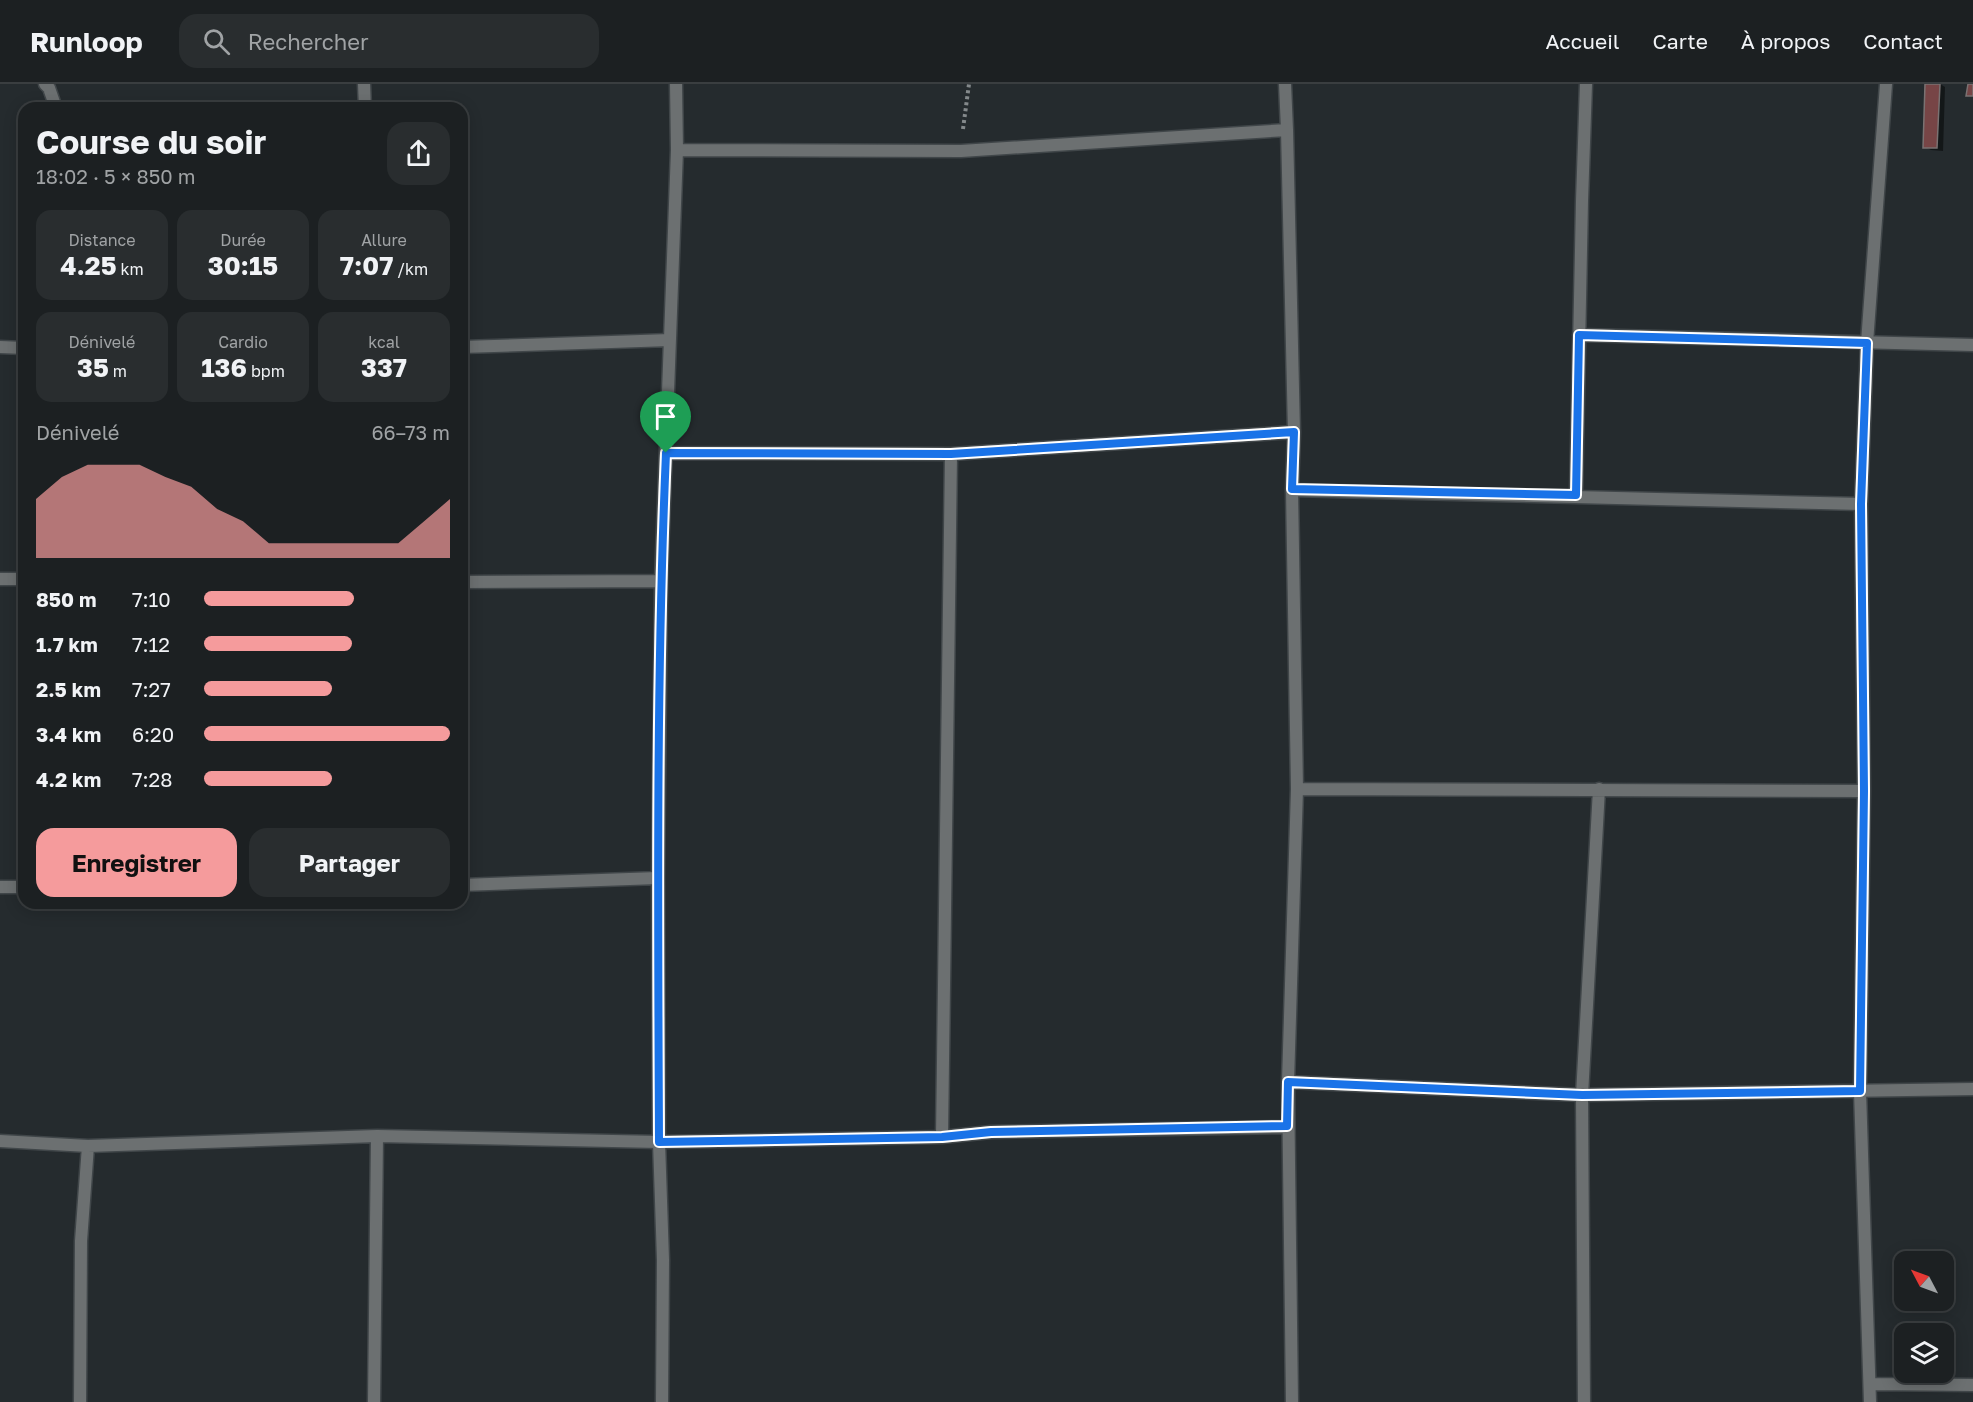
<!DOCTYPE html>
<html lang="fr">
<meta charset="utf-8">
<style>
:root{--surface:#1c2022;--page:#292d2f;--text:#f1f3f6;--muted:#a0a3a5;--line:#3a3e40;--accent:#f59b9c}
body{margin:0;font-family:"Golos Text",sans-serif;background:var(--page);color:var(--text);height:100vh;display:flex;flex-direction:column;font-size:22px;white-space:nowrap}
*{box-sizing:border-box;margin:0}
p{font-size:20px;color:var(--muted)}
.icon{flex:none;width:33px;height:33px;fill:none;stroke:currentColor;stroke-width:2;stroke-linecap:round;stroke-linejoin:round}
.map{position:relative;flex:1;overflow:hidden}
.details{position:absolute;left:18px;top:18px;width:450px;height:807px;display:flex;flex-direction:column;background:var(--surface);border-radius:18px;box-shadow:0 3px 15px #0003,0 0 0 2px var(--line)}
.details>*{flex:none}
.needle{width:39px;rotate:311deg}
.controls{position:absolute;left:1894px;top:1167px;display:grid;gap:12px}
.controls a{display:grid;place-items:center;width:60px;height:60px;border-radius:12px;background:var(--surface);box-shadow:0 3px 15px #0003,0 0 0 2px var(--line);font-size:30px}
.pin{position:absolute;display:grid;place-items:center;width:51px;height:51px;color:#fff;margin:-62px -26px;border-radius:50% 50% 50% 0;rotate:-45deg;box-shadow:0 0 6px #0007}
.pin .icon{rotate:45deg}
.round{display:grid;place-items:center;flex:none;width:63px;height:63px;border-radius:18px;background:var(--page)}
.headline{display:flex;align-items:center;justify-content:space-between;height:102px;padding:0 18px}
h1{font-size:33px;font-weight:700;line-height:45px}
.stats{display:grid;grid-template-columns:repeat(3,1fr);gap:9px;height:102px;padding:6px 18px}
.stats div{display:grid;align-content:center;border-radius:15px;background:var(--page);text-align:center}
.stats b{font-size:26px;font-weight:700}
.stats small{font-size:16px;font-weight:400}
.stats p{font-size:16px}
.chart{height:168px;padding:12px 18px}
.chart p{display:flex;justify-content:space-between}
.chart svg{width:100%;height:108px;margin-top:6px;fill:var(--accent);opacity:.7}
.button{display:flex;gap:12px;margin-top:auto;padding:12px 18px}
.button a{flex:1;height:69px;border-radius:18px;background:var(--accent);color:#111;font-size:24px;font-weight:700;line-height:69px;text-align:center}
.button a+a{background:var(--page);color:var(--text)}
ul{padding:0 18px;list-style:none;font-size:20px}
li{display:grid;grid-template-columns:96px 72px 1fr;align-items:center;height:45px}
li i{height:15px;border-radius:8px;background:var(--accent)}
header{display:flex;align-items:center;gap:36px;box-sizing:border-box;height:84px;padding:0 30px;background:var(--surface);border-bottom:2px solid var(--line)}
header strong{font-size:28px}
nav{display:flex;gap:33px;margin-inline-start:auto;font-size:21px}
.search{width:420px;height:54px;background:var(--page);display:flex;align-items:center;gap:15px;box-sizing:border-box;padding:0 21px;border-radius:18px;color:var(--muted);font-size:22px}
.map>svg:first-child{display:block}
.shadow{fill:#0007}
.building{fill:#774546;stroke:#7a7272;stroke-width:1.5}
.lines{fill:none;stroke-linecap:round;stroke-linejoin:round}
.street-casing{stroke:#404649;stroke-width:15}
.path{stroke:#84898b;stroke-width:4;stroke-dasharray:3 3;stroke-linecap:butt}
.street{stroke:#6c7071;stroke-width:12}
.route-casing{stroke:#fff;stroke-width:12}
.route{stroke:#1a73e8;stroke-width:8}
</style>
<header>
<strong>Runloop</strong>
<div class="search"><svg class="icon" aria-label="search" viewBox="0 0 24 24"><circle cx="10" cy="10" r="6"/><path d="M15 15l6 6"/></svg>Rechercher</div>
<nav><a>Accueil</a><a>Carte</a><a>À propos</a><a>Contact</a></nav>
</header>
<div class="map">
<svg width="1973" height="1318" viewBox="0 0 1973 1318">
<rect width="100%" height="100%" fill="#252b2e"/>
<path class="shadow" d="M1927 0H1940L1945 3 1943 67 1931 66 1925 63Z"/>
<path class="building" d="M1925 0H1940L1937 64H1923Z
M1968 0H1973V12H1966Z"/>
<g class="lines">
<g class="street-casing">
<path id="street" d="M45 0 49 4 56 24
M364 0 365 24
M1285 0 1287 46 1294 348 1292 406 1297 705 1288 998 1292 1318
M677 66 961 67 1287 46
M1579 251 1973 261
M0 263 24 264
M462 263 670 256
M666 369 951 370 1294 348
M1292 406 1861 420
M1576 411 1582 117 1586 0
M0 495H24
M462 498 661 497
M1297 705 1864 707
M462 801 658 794
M0 803H24
M1288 998 1582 1011 1973 1005
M942 1053 951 370
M0 1057 88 1062 377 1052 659 1058 942 1053 991 1048 1287 1043
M1870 1300 1973 1301
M80 1318 81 1157 88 1062
M374 1318 377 1052
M662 1318 663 1176 659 1058 658 794 661 497 677 66 676 0
M1584 1318 1582 1011 1599 705
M1870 1318 1860 1007 1864 707 1861 420 1867 259 1886 0"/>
</g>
<path class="path" d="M963 45 969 0"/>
<use href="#street" class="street"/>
</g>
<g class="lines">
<g class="route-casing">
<path id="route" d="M1579 251 1867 259 1861 420 1864 707 1860 1007 1582 1011 1288 998 1287 1042 991 1048 942 1053 659 1058C658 828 656 598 666 369L951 370 1294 348 1292 405 1576 411Z"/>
</g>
<use href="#route" class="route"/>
</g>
</svg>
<div class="controls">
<a><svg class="needle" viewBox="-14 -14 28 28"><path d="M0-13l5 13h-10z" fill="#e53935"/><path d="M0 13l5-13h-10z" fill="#a0a3a5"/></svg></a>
<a><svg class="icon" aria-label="layers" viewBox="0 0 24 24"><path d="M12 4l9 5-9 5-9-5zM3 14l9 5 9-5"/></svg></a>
</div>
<div class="pin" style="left:666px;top:369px;background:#1e9e55"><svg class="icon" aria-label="arrive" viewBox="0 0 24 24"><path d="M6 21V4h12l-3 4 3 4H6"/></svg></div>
<section class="details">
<div class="headline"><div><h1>Course du soir</h1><p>18:02 · 5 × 850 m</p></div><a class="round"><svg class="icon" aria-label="share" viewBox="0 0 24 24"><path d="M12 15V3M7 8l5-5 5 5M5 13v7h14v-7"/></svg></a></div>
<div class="stats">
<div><p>Distance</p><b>4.25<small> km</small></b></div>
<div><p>Durée</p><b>30:15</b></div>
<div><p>Allure</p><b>7:07<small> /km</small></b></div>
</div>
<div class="stats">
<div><p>Dénivelé</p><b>35<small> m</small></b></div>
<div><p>Cardio</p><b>136<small> bpm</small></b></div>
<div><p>kcal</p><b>337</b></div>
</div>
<div class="chart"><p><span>Dénivelé</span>66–73 m</p>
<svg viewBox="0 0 160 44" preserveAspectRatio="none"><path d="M0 44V20L10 11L20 6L30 6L40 6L50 11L60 15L70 24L80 29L90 38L100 38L110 38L120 38L130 38L140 38L150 29L160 20V44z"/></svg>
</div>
<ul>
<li><b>850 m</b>7:10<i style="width:61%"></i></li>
<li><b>1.7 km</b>7:12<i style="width:60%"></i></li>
<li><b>2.5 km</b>7:27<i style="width:52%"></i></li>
<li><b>3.4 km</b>6:20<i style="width:100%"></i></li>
<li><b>4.2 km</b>7:28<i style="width:52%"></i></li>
</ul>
<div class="button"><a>Enregistrer</a><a>Partager</a></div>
</section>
</div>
